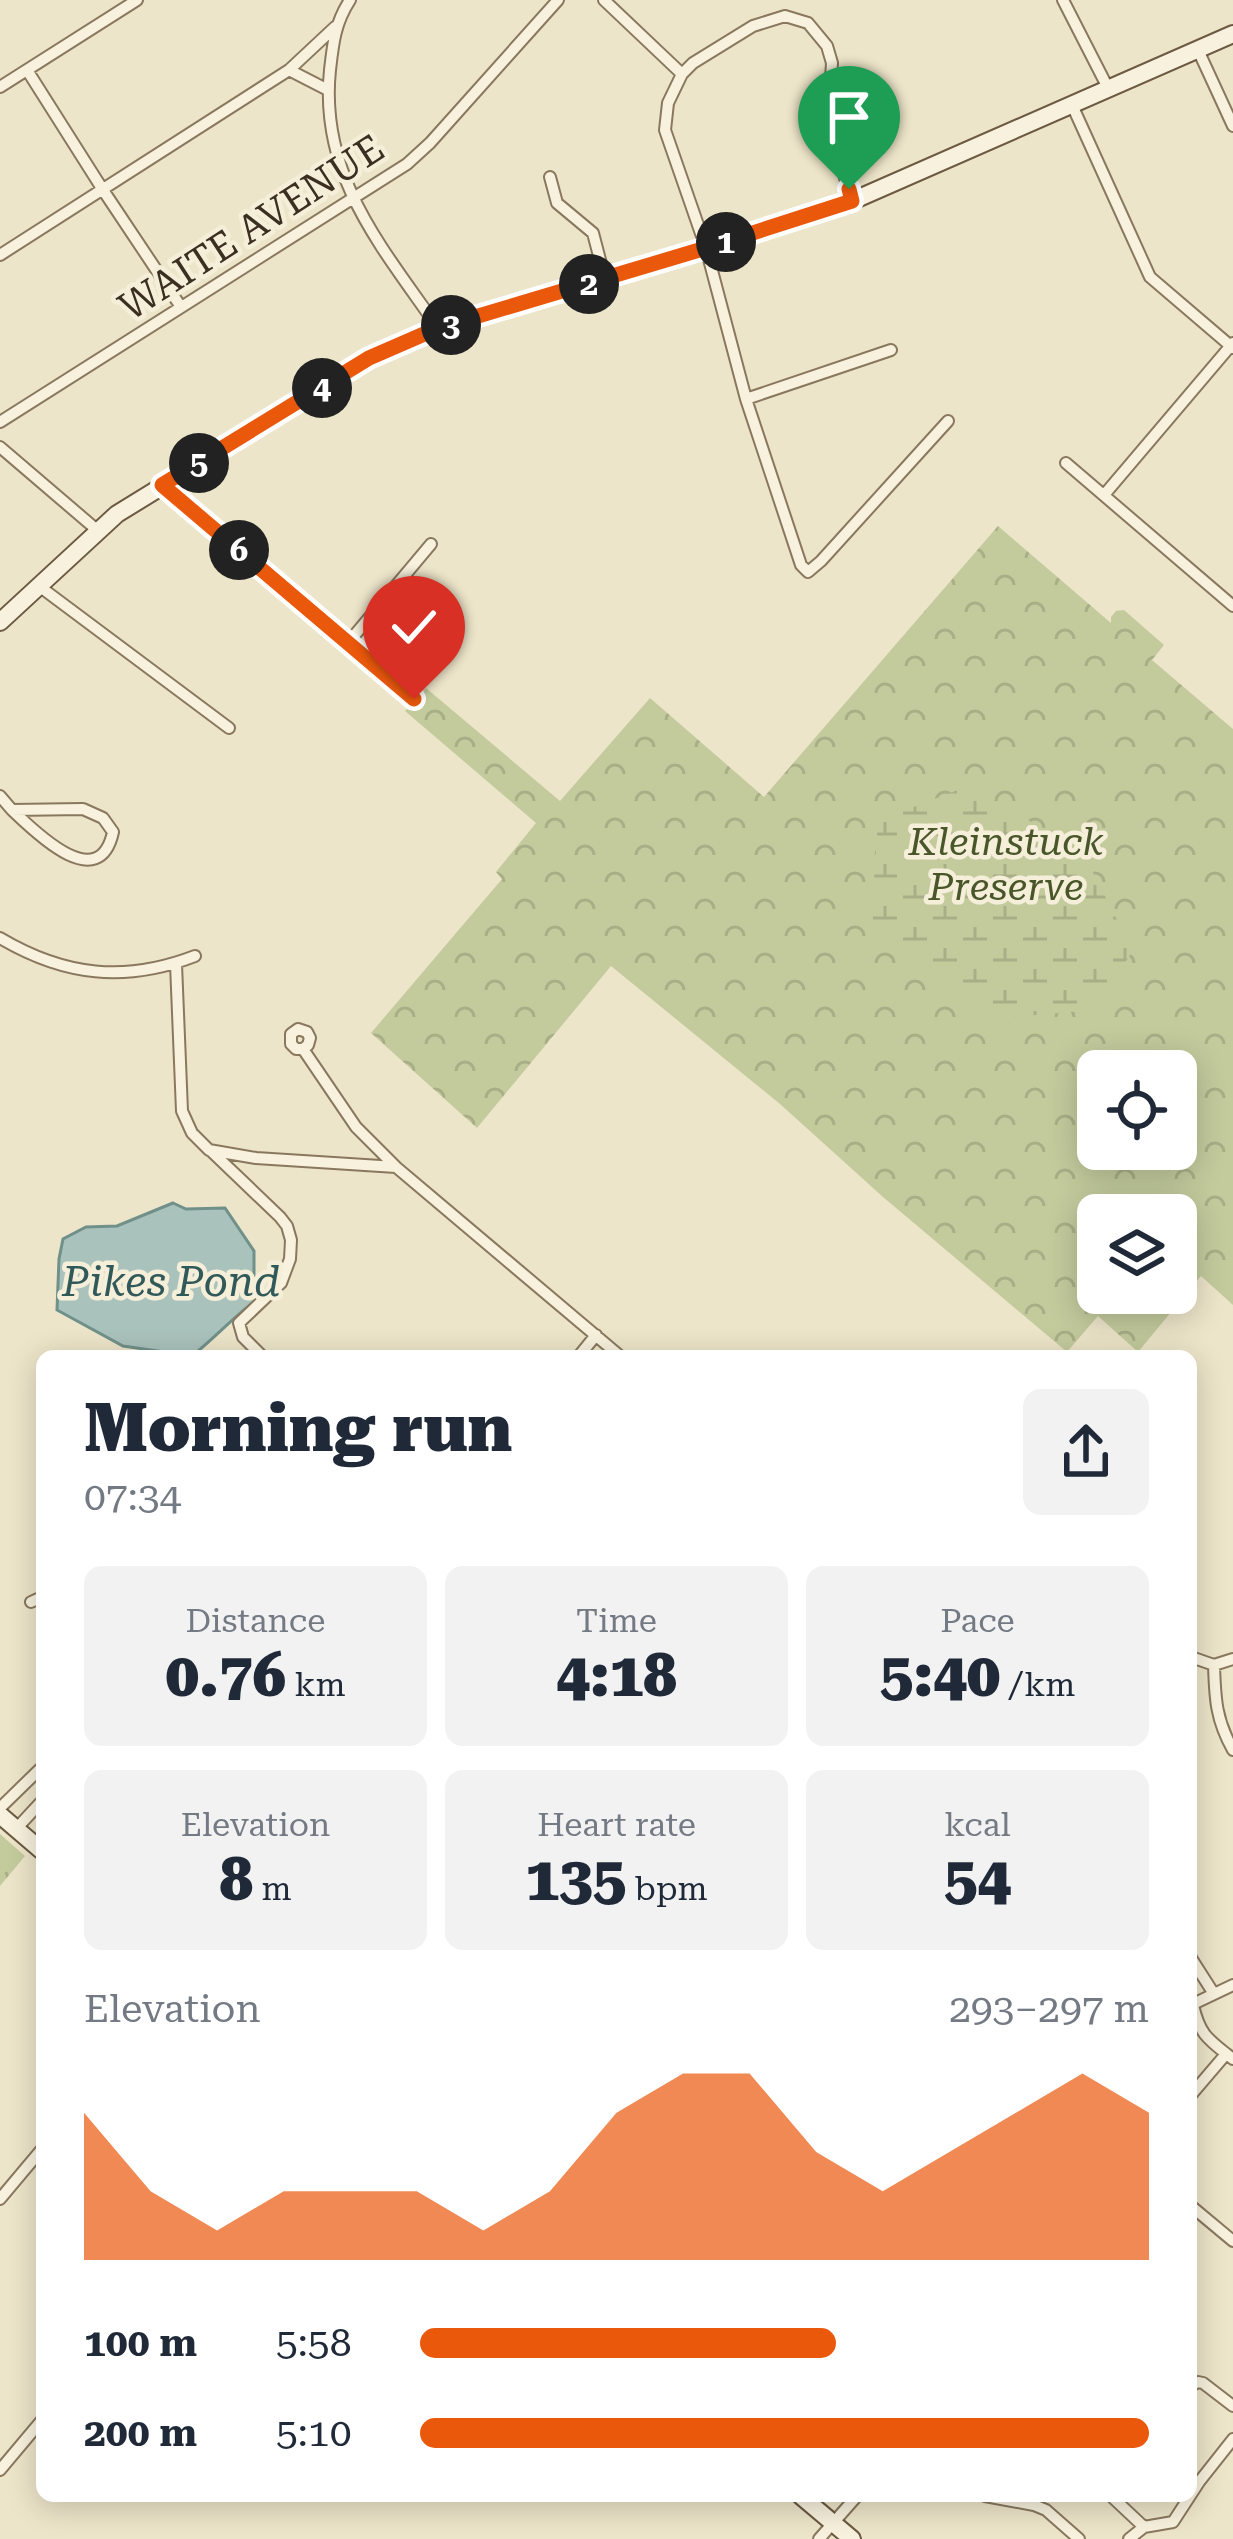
<!DOCTYPE html>
<meta charset="utf-8">
<style>
:root{--surface:#fff;--page:#f2f2f3;--text:#1f2937;--muted:#747a83;--accent:#ea580c}
body{margin:0;font-family:"Roboto Serif",serif;background:var(--page);color:var(--text);height:100vh;display:flex;flex-direction:column;font-size:45px;white-space:nowrap}
*{box-sizing:border-box;margin:0}
p{font-size:39px;color:var(--muted)}
.icon{flex:none;width:66px;height:66px;fill:none;stroke:currentColor;stroke-width:2;stroke-linecap:round;stroke-linejoin:round}
.map{position:relative;flex:1;overflow:hidden}
.sheet{position:absolute;left:36px;top:1350px;width:1161px;height:1152px;display:flex;flex-direction:column;background:var(--surface);border-radius:18px;box-shadow:0 6px 30px #0003}
.sheet>*{flex:none}
.tools{position:absolute;left:1077px;top:1050px;display:grid;gap:24px}
.tools a{display:grid;place-items:center;width:120px;height:120px;border-radius:18px;background:var(--surface);box-shadow:0 6px 30px #0003;font-size:60px}
.pin{position:absolute;display:grid;place-items:center;width:102px;height:102px;color:#fff;margin:-123px -51px;border-radius:50% 50% 50% 0;rotate:-45deg;box-shadow:0 0 12px #0007}
.pin .icon{rotate:45deg}
.km{position:absolute;width:60px;height:60px;margin:-30px;border-radius:50%;background:#222;color:#fff;font-size:33px;line-height:60px;text-align:center}
.round{display:grid;place-items:center;flex:none;width:126px;height:126px;border-radius:18px;background:var(--page)}
.overview{display:flex;align-items:center;justify-content:space-between;height:204px;padding:0 48px}
h1{font-size:66px;font-weight:800;line-height:90px}
.metrics{display:grid;grid-template-columns:repeat(3,1fr);gap:18px;height:204px;padding:12px 48px}
.metrics div{display:grid;align-content:center;border-radius:18px;background:var(--page);text-align:center}
.metrics b{font-size:60px;font-weight:800}
.metrics small{font-size:33px;font-weight:400}
.metrics p{font-size:33px}
.chart{height:336px;padding:24px 48px}
.chart p{display:flex;justify-content:space-between}
.chart svg{width:100%;height:216px;margin-top:12px;fill:var(--accent);opacity:.7}
ul{padding:0 48px;list-style:none;font-size:39px}
li{display:grid;grid-template-columns:192px 144px 1fr;align-items:center;height:90px}
li i{height:30px;border-radius:15px;background:var(--accent)}
.map>svg:first-child{display:block}
.grass{fill:url(#grass-tufts)}
.forest{fill:url(#forest-crowns);fill-rule:evenodd}
.wetland{fill:url(#wetland-marsh)}
.water{fill:#aac2bc;stroke:#70908a;stroke-width:3}
.lines{fill:none;stroke-linecap:round;stroke-linejoin:round}
.street-casing{stroke:#89785e;stroke-width:14}
.secondary-casing{stroke:#6b5941;stroke-width:20}
.street{stroke:#f8f1dd;stroke-width:10}
.secondary{stroke:#f8f1dd;stroke-width:16}
.route-casing{stroke:#fff;stroke-width:24}
.route{stroke:#ea580c;stroke-width:15}
.labels{text-anchor:middle;stroke-width:9;stroke-linejoin:round;paint-order:stroke}
.street-label{font-size:39px;fill:#3a2f21;stroke:#f5eed9}
.park-label{font-size:39px;font-style:italic;fill:#485629;stroke:#f5eed9}
.water-label{font-size:42px;font-style:italic;fill:#315959;stroke:#f5eed9}
</style>
<div class="map">
<svg width="1233" height="2539" viewBox="0 0 1233 2539">
<defs>
<pattern id="grass-tufts" width="24" height="20" patternUnits="userSpaceOnUse" patternTransform="scale(3)"><rect width="24" height="20" fill="#c3cb9d"/><path d="M3 7l-1-3M5 7V3M7 7l1-3M15 17l-1-3M17 17v-4M19 17l1-3" fill="none" stroke="#a8af87"/></pattern>
<pattern id="forest-crowns" width="20" height="18" patternUnits="userSpaceOnUse" patternTransform="scale(3)"><rect width="20" height="18" fill="#c3cb9d"/><path d="M2 6a3 3 0 1 1 6 0M12 15a3 3 0 1 1 6 0" fill="none" stroke="#a8af87"/></pattern>
<pattern id="wetland-marsh" width="20" height="14" patternUnits="userSpaceOnUse" patternTransform="scale(3)"><rect width="20" height="14" fill="#c3cb9d"/><path d="M1 5h8M5 5V1M11 12h8M15 12V8" fill="none" stroke="#a8af87"/></pattern>
</defs>
<rect width="100%" height="100%" fill="#ede5c9"/>
<path class="grass" d="M0 1834 25 1856 0 1886Z"/>
<path class="forest" d="M998 526 1111 623V617L1116 611 1124 610 1164 645 1152 660 1233 729V1305L1201 1276 1138 1352 1098 1316 1067 1352 883 1197 780 1104 611 966 477 1128 371 1033 502 879 496 872 536 823 405 711 426 688 560 801 650 698 764 797ZM1098 1071H1176V1149H1098ZM1098 1215H1176V1293H1098Z"/>
<path class="wetland" d="M968 786 1082 851 1133 951 1092 1010 990 1019 871 921 878 821Z"/>
<path class="water" d="M173 1203 186 1209 225 1208 254 1251V1286L263 1295C237 1313 217 1336 192 1356L123 1346 57 1310 59 1259 63 1239 86 1227 117 1226Z"/>
<g class="lines">
<g class="street-casing">
<path id="street" d="M350 0C335 23 333 43 330 70 319 176 382 247 438 328
M604 0 682 74
M1063 0 1108 88
M1198 50 1233 126
M27 70 103 190 181 307
M289 70 328 90
M0 87 137 0
M1072 105 1150 277 1233 348
M550 177 557 203 593 233 605 279
M852 201 824 108 831 79 832 63 827 46 808 23 785 16 753 26 693 63 682 74 668 103 665 130 706 248 746 399 801 565 808 572 821 561 948 421
M0 255 289 70 335 27
M746 399 891 350
M0 422 407 164 430 143 558 0
M0 447 97 530
M1066 463 1233 606
M162 485 414 699
M1104 495 1233 343
M39 586 229 728
M348 643 431 544
M0 796 12 810 83 809 103 818 113 832C99 896 35 832 12 810
M0 938C64 976 125 983 195 956
M176 964 182 1111 192 1133 209 1150 256 1158 396 1167 620 1356
M303 1049 308 1045 310 1038 307 1032 298 1029 291 1034V1044L296 1049H303L356 1127 396 1167
M211 1151 280 1217 287 1226 291 1240 290 1259 281 1283 239 1323 243 1337 262 1356
M579 1356 596 1335
M31 1602 42 1597
M1191 1657 1214 1665
M1214 1665C1215 1699 1216 1720 1233 1750
M1214 1665 1233 1659
M0 1808 42 1767
M16 1829 42 1801
M1191 1958 1214 1994
M1191 2005 1233 1985
M1193 2005C1200 2036 1209 2040 1233 2059
M1191 2095 1226 2054
M0 2199 42 2149
M1191 2206 1233 2241
M1191 2386 1198 2382 1203 2383 1233 2406
M0 2470 42 2420
M985 2496 1034 2505 1046 2510 1079 2539
M1111 2496 1144 2527 1173 2522 1199 2482 1233 2439
M819 2539 857 2496
M1129 2539 1144 2527"/>
</g>
<g class="secondary-casing">
<path id="secondary" d="M0 622 117 514 369 359 438 328 706 248 852 201 1233 34
M0 1815 42 1851
M801 2496 852 2539"/>
</g>
<use href="#street" class="street"/>
<use href="#secondary" class="secondary"/>
</g>
<g class="lines">
<g class="route-casing">
<path id="route" d="M414 699 162 485 369 358 438 328 706 248 852 201 849 189"/>
</g>
<use href="#route" class="route"/>
</g>
<g class="labels">
<g class="street-label">
<text transform="translate(251 227) rotate(-33)" y="14">WAITE AVENUE</text>
</g>
<g class="park-label">
<text x="1006" y="855">Kleinstuck<tspan x="1006" dy="45">Preserve</tspan></text>
</g>
<g class="water-label">
<text x="171" y="1296">Pikes Pond</text>
</g>
</g>
</svg>
<div class="tools">
<a><svg class="icon" aria-label="locate" viewBox="0 0 24 24"><circle cx="12" cy="12" r="6"/><path d="M12 2v4M12 18v4M2 12h4M18 12h4"/></svg></a>
<a><svg class="icon" aria-label="layers" viewBox="0 0 24 24"><path d="M12 4l9 5-9 5-9-5zM3 14l9 5 9-5"/></svg></a>
</div>
<div class="pin" style="left:849px;top:189px;background:#1e9e55"><svg class="icon" aria-label="arrive" viewBox="0 0 24 24"><path d="M6 21V4h12l-3 4 3 4H6"/></svg></div>
<div class="pin" style="left:414px;top:699px;background:#d93025"><svg class="icon" aria-label="check" viewBox="0 0 24 24"><path d="M5 12l5 5 9-10"/></svg></div>
<b class="km" style="left:726px;top:242px">1</b>
<b class="km" style="left:589px;top:284px">2</b>
<b class="km" style="left:451px;top:325px">3</b>
<b class="km" style="left:322px;top:388px">4</b>
<b class="km" style="left:199px;top:463px">5</b>
<b class="km" style="left:239px;top:550px">6</b>
<section class="sheet">
<div class="overview"><div><h1>Morning run</h1><p>07:34</p></div><a class="round"><svg class="icon" aria-label="share" viewBox="0 0 24 24"><path d="M12 15V3M7 8l5-5 5 5M5 13v7h14v-7"/></svg></a></div>
<div class="metrics">
<div><p>Distance</p><b>0.76<small> km</small></b></div>
<div><p>Time</p><b>4:18</b></div>
<div><p>Pace</p><b>5:40<small> /km</small></b></div>
</div>
<div class="metrics">
<div><p>Elevation</p><b>8<small> m</small></b></div>
<div><p>Heart rate</p><b>135<small> bpm</small></b></div>
<div><p>kcal</p><b>54</b></div>
</div>
<div class="chart"><p><span>Elevation</span>293–297 m</p>
<svg viewBox="0 0 160 44" preserveAspectRatio="none"><path d="M0 44V14L10 30L20 38L30 30L40 30L50 30L60 38L70 30L80 14L90 6L100 6L110 22L120 30L130 22L140 14L150 6L160 14V44z"/></svg>
</div>
<ul>
<li><b>100 m</b>5:58<i style="width:57%"></i></li>
<li><b>200 m</b>5:10<i style="width:100%"></i></li>
</ul>
</section>
</div>
